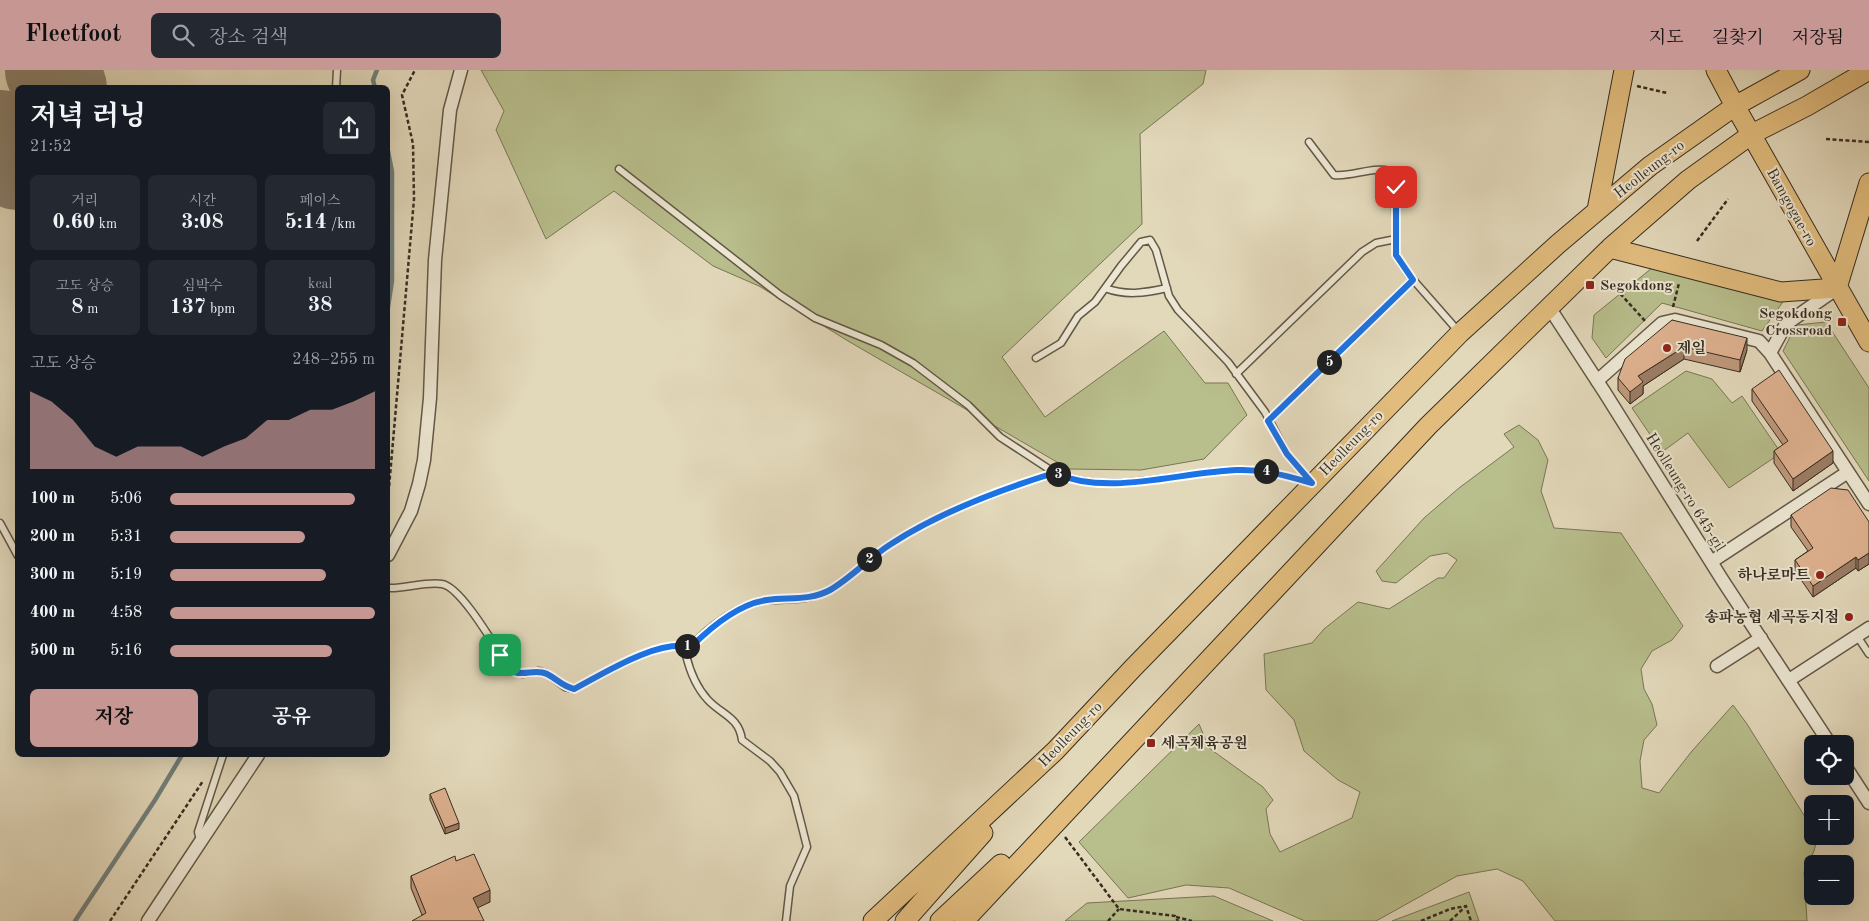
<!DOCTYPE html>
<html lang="ko">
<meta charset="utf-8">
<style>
:root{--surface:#171b24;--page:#242831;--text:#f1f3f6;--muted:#9ea1a6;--accent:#c59692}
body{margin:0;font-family:"Old Standard TT","Noto Serif KR",serif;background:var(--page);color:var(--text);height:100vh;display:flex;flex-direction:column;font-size:19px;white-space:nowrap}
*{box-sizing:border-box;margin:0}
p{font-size:16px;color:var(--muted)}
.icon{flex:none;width:28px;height:28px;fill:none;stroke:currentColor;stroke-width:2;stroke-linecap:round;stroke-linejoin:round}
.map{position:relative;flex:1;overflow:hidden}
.details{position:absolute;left:15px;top:15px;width:375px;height:672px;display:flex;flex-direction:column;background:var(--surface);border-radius:8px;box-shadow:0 5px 20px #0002}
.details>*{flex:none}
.controls{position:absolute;left:1804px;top:665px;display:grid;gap:10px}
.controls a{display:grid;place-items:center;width:50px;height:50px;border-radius:8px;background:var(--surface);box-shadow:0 5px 20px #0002;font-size:25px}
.pin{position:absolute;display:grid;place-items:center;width:42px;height:42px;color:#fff;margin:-21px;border-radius:10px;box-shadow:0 2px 8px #0006}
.km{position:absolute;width:25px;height:25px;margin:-12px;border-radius:50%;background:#222;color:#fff;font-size:14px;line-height:25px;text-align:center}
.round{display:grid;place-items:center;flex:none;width:52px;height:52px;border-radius:8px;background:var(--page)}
.head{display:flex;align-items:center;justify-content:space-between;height:85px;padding:0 15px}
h1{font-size:28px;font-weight:700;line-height:38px}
.stats{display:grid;grid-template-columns:repeat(3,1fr);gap:8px;height:85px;padding:5px 15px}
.stats div{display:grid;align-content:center;border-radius:8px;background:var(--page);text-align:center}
.stats b{font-size:21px;font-weight:700}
.stats small{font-size:14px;font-weight:400}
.stats p{font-size:14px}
.chart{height:140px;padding:10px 15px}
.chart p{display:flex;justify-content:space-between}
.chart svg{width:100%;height:90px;margin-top:5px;fill:var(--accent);opacity:.7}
.action{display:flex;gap:10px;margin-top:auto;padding:10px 15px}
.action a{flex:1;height:58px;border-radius:8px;background:var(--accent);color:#111;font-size:20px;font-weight:700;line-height:58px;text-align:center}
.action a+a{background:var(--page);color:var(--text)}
ul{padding:0 15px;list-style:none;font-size:16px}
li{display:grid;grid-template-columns:80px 60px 1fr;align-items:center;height:38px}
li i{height:12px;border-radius:6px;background:var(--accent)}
header{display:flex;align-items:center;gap:30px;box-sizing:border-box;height:70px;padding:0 25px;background:var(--accent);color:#111}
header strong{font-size:24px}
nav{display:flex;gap:28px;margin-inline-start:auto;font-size:18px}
.search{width:350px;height:45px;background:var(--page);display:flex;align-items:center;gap:12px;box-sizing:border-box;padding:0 18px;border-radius:8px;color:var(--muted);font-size:19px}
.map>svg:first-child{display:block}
.green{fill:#b8be8c;stroke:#787656}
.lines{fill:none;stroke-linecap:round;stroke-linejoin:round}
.stream{stroke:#71807c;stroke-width:4.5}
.runway{stroke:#8c826e;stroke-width:94}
.lane-casing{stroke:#625847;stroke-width:9}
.street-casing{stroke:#625847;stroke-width:15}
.primary-casing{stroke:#372d21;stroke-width:21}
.path{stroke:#372d21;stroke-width:2.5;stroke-dasharray:4 2.5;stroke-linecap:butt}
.lane{stroke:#ece6d2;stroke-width:6}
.street{stroke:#ece6d2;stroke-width:12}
.primary{stroke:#e1bc7d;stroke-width:19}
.wall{fill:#bf987b;stroke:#372d21}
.shaded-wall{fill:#9b7c64;stroke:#372d21}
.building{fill:#deb18f;stroke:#372d21}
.route-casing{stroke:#fff;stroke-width:10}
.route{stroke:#1a73e8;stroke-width:6}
.poi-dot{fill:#8f2418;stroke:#ece6d2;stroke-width:2}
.labels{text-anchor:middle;stroke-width:4;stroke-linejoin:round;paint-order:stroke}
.street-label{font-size:15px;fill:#372d21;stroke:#ece6d2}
.poi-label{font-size:15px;font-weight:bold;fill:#372d21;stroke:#ece6d2;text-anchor:start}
</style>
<header>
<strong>Fleetfoot</strong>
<div class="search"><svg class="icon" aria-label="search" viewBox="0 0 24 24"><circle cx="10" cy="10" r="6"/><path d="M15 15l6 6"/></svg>장소 검색</div>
<nav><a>지도</a><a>길찾기</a><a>저장됨</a></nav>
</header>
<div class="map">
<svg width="1869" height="851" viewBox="0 0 1869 851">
<rect width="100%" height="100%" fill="#e2d8ba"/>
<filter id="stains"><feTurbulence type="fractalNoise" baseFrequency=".004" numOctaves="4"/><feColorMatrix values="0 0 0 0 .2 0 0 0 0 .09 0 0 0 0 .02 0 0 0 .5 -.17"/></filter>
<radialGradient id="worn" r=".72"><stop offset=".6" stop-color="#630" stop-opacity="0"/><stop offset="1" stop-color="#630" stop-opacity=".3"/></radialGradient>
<path class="green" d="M481 0H1206L1203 14 1140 64 1142 154 1002 287 1045 347 1164 261 1205 313H1228L1247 345 1204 389 1141 400 1069 399 848 271 759 216 713 196 614 121 546 169 496 60 504 41Z
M1652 198 1785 229 1762 261 1662 233 1606 288 1592 268 1594 245Z
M1826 252 1869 318V411L1783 281 1796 255Z
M1686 301 1712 309 1732 333 1742 326 1781 383 1729 418 1688 363 1662 382 1632 338Z
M1519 355 1538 370 1548 390 1541 421 1554 458 1621 463 1683 556 1672 570 1652 581 1641 599 1644 619 1652 634 1657 655 1644 670 1640 691 1642 718 1659 723 1692 681 1733 635 1747 654 1812 758V766H1818L1814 781 1804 802 1807 851H1555L1523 811 1497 799 1457 806 1376 851H1305L1229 818 1186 815 1128 828 1079 772 1199 654 1209 678 1263 717 1273 730 1266 739 1270 764 1280 782 1352 748 1360 722 1338 710 1304 681 1294 650 1266 620 1264 584 1312 573 1324 559 1358 532 1389 539 1438 508H1444L1457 490 1447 483 1430 486 1396 513 1382 511 1376 501 1424 448 1459 418 1514 377 1504 364Z
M1469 822 1479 851H1392Z
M1214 826 1273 851H1065L1087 833Z"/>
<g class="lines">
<path class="stream" d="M375 18 373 10 377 0
M388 81 392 102V211L388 237
M75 851 155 730 182 685"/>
<path class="runway" d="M52 0 60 18
M0 67 18 93"/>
<g class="lane-casing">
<path id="lane" d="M336 18 337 0
M1309 72 1334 105C1353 107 1372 96 1390 101L1395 117 1396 185 1409 205 1459 262
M619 99 780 225 815 248 881 275 913 293 968 335 1000 367 1055 403C1107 426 1180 402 1236 400 1263 399 1285 405 1311 413
M1105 218C1126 226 1145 223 1167 218
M1036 288 1061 273 1078 246 1095 232 1121 196 1141 172 1150 170 1156 180 1169 226 1178 240 1228 292 1265 342 1287 384 1311 412
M1236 304 1362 182 1376 173 1396 169
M1268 351 1413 210
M0 453 18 486
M388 518C404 519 427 511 442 514 462 517 498 582 511 601L522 604 539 601 546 603 565 617 574 619C603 604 658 569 691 577
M1857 566 1869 584
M200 770 198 762 223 685
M786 851 790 816 807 777 801 753 794 726 780 702 770 691 742 670C739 647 722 645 708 630 696 617 690 602 686 585 699 562 741 532 769 530 790 529 812 531 831 519 853 506 870 487 892 473 941 442 999 420 1055 403"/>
</g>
<g class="street-casing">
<path id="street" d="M1549 237 1605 323 1723 511 1830 674
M1770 283 1869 434
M1597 311 1662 253 1675 250 1759 271 1770 283 1786 254 1836 219
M388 485 411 441 419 414 424 390 430 328 435 190 450 40 461 0
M1711 492 1848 402
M1717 596 1761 568
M1789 610 1869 558
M1845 696 1869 733
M148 851 258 685"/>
</g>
<g class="primary-casing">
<path id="primary" d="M1716 0 1735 36 1869 272
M1597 140 1624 0
M1610 178 1781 222 1837 218
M1837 218 1869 113
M873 851 1055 681 1133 598 1460 263 1558 174 1650 96 1735 36 1800 0
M905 851 983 763
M940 851 1001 794
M964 851 1428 356 1610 178 1688 110 1752 64 1807 36 1869 0"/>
</g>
<path class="path" d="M1637 16 1667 23
M1826 69 1869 72
M1697 171 1728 129
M1616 219 1646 252
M1673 237 1679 213
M388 429 414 129 413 74 402 25 415 0
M1065 767 1119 839 1175 846 1178 851
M1176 847 1192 851
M110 851 203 711
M1108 851 1119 839
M1421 851 1450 839 1466 836 1471 851
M1450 851 1465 837"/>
<use href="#lane" class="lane"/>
<use href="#street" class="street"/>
<use href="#primary" class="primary"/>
</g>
<path class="wall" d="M1672 250 1747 280 1740 302 1684 289 1643 316V324L1630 334 1618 320V308Z
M1752 319 1833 393 1793 421 1774 393V381L1783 375 1752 331Z
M1791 445 1869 452V494L1858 501 1856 498 1813 527 1795 501V490L1808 481 1791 457Z
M430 724 459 759 445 764 430 730Z
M456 791 490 832 422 845 411 818V806Z"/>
<path class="shaded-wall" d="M1747 268V280L1740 302V290Z
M1684 277V289L1643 316V324L1630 334V322L1638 306Z
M1833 381V393L1793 421V409Z
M1869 483V494L1858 501V490Z
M1856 487V498L1813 527V516Z
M459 753V759L445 764V758Z
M490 820V832L473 840V828Z"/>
<path class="building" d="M1672 250 1747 268 1740 290 1684 277 1638 306 1643 312 1630 322 1618 308 1625 289Z
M1779 300 1833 381 1793 409 1774 381 1788 371 1752 319Z
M1831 418 1848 420 1869 452V483L1858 490 1856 487 1813 516 1795 490 1813 478 1791 445Z
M445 718 459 753 445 758 430 724Z
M474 784 490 820 473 828 484 851H412L426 843 411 806 455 786 456 791Z"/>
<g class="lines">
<g class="route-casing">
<path id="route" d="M500 585C504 590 508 598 512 601 523 607 535 598 547 604 557 609 562 616 574 619 603 604 657 569 691 577 711 557 738 534 767 530 789 527 810 531 830 520 851 508 870 487 891 474 940 442 999 420 1054 403 1109 427 1179 402 1237 400 1264 399 1287 406 1312 413L1287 384 1268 351 1413 210 1396 185V117"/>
</g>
<use href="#route" class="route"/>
</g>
<g class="poi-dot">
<rect x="1585" y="210" width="10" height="10" rx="2.5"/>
<rect x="1837" y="247" width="10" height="10" rx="2.5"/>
<circle cx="1667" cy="278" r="5"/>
<circle cx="1820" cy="505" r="5"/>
<circle cx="1849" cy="547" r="5"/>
<rect x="1146" y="668" width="10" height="10" rx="2.5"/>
</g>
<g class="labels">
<g class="street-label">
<text transform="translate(1649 99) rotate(-38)" y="5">Heolleung-ro</text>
<text transform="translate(1792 137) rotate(61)" y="5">Bamgogae-ro</text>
<text transform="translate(1351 373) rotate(-46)" y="5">Heolleung-ro</text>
<text transform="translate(1686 422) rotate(58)" y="5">Heolleung-ro 645-gil</text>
<text transform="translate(1070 664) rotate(-46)" y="5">Heolleung-ro</text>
</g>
<g class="poi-label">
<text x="1600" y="220">Segokdong</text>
<text x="1832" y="248" text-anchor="end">Segokdong<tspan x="1832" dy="17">Crossroad</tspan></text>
<text x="1677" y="283">제일</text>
<text x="1810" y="510" text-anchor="end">하나로마트</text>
<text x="1839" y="552" text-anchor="end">송파농협 세곡동지점</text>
<text x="1161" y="678">세곡체육공원</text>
</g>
</g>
<rect width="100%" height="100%" filter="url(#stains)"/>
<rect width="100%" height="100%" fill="url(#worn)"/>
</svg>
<div class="controls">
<a><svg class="icon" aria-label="locate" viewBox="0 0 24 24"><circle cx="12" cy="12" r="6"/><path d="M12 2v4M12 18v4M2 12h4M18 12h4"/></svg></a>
<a>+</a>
<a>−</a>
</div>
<div class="pin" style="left:500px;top:585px;background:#1e9e55"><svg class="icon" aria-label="arrive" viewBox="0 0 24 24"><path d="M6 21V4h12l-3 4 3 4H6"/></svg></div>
<div class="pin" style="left:1396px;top:117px;background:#d93025"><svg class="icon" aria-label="check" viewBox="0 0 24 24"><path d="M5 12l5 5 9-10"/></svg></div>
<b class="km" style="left:687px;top:576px">1</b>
<b class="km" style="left:869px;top:489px">2</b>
<b class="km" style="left:1058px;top:404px">3</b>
<b class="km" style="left:1266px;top:401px">4</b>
<b class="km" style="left:1329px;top:292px">5</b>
<section class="details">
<div class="head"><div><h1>저녁 러닝</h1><p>21:52</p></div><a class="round"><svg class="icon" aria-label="share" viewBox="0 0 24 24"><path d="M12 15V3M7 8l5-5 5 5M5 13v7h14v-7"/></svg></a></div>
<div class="stats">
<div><p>거리</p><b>0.60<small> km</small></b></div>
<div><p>시간</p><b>3:08</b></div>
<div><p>페이스</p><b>5:14<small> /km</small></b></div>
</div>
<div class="stats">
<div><p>고도 상승</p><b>8<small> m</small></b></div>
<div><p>심박수</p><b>137<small> bpm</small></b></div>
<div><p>kcal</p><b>38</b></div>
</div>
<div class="chart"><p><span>고도 상승</span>248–255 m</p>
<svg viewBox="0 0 160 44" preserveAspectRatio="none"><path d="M0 44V6L10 11L20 20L30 33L40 38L50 33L60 33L70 33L80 38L90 33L100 29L110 20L120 20L130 15L140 15L150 11L160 6V44z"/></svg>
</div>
<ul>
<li><b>100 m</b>5:06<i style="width:90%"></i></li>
<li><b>200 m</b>5:31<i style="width:66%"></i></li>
<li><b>300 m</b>5:19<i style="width:76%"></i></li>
<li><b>400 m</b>4:58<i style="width:100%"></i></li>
<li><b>500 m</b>5:16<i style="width:79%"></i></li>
</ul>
<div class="action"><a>저장</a><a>공유</a></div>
</section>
</div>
